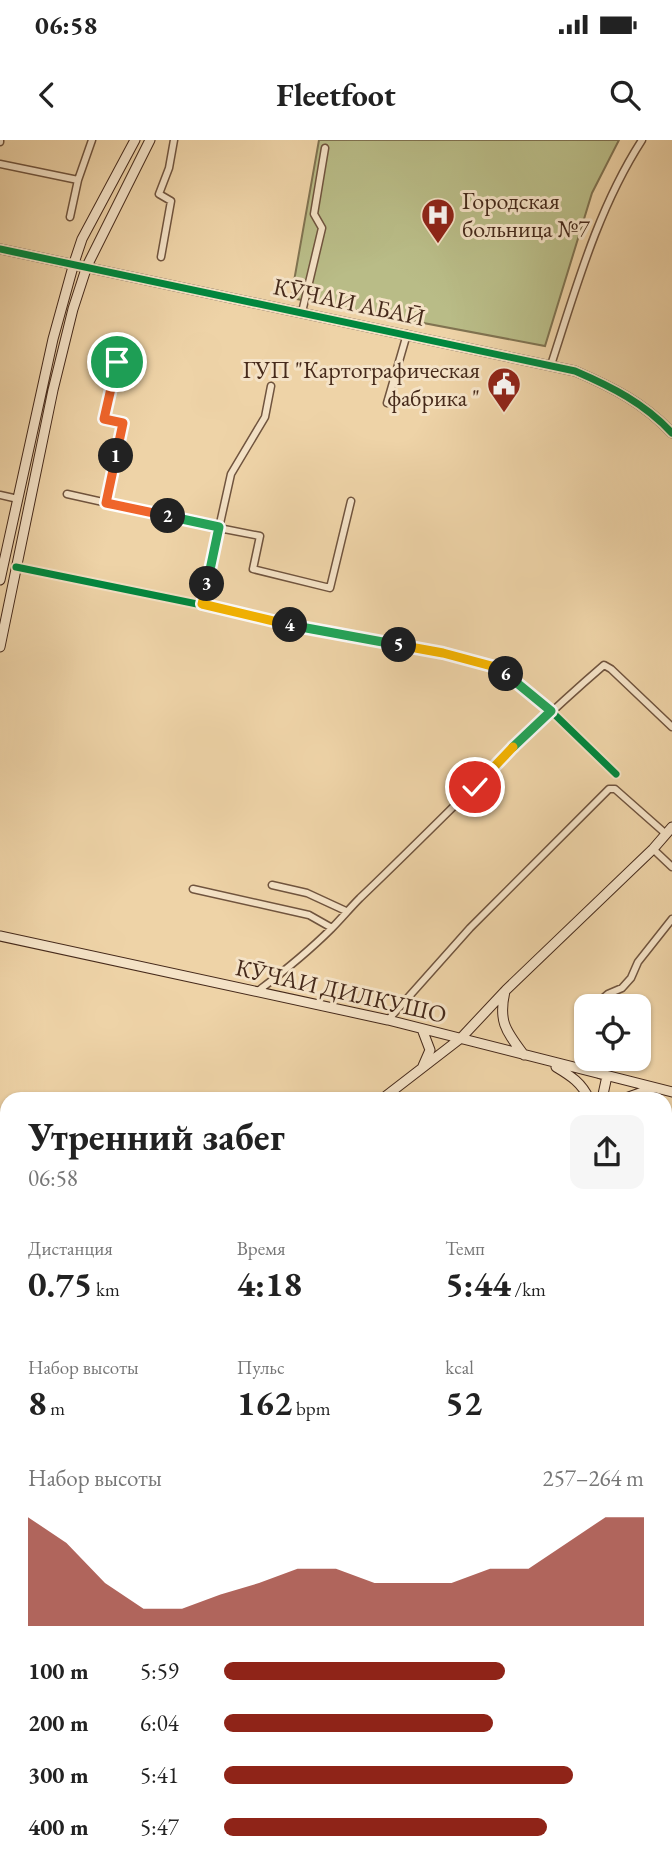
<!DOCTYPE html>
<html lang="ru">
<meta charset="utf-8">
<style>
:root{--surface:#fff;--page:#f6f6f6;--text:#222;--muted:#767676;--accent:#8f2418}
body{margin:0;font-family:"EB Garamond",serif;background:var(--page);color:var(--text);height:100vh;display:flex;flex-direction:column;font-size:26px;white-space:nowrap}
*{box-sizing:border-box;margin:0}
p{font-size:23px;color:var(--muted)}
.icon{flex:none;width:38px;height:38px;fill:none;stroke:currentColor;stroke-width:2;stroke-linecap:round;stroke-linejoin:round}
.map{position:relative;flex:1;overflow:hidden}
.panel{position:absolute;left:0px;top:952px;width:672px;height:777px;display:flex;flex-direction:column;background:var(--surface);border-radius:21px 21px 0 0;box-shadow:0 2px 5px #0004}
.panel>*{flex:none}
.controls{position:absolute;left:574px;top:854px;display:grid;gap:14px}
.controls a{display:grid;place-items:center;width:77px;height:77px;border-radius:14px;background:var(--surface);box-shadow:0 2px 5px #0004;font-size:35px}
.pin{position:absolute;display:grid;place-items:center;width:60px;height:60px;color:#fff;margin:-30px;border:4px solid #fff;border-radius:50%;box-shadow:0 2px 7px #0007}
.km{position:absolute;width:35px;height:35px;margin:-18px;border-radius:50%;background:#222;color:#fff;font-size:19px;line-height:35px;text-align:center}
.round{display:grid;place-items:center;flex:none;width:74px;height:74px;border-radius:14px;background:var(--page)}
.headline{display:flex;align-items:center;justify-content:space-between;height:119px;padding:0 28px}
h1{font-size:38px;font-weight:700;line-height:52px}
.figures{display:grid;grid-template-columns:repeat(3,1fr);gap:10px;height:119px;padding:7px 28px}
.figures div{display:grid;align-content:center}
.figures b{font-size:35px;font-weight:700}
.figures small{font-size:19px;font-weight:400}
.figures p{font-size:19px}
.chart{height:196px;padding:14px 28px}
.chart p{display:flex;justify-content:space-between}
.chart svg{width:100%;height:126px;margin-top:7px;fill:var(--accent);opacity:.7}
ul{padding:0 28px;list-style:none;font-size:23px}
li{display:grid;grid-template-columns:112px 84px 1fr;align-items:center;height:52px}
li i{height:18px;border-radius:9px;background:var(--accent)}
.status{display:flex;justify-content:space-between;align-items:center;height:49px;padding:0 35px;background:var(--surface);direction:ltr}
.status svg{height:19px;fill:currentColor}
header{display:flex;justify-content:space-between;align-items:center;height:91px;padding:0 28px;background:var(--surface);font-size:32px;font-weight:700}
.map>svg:first-child{display:block}
.green{fill:#b9bc87;stroke:#807351;stroke-width:2}
.lines{fill:none;stroke-linecap:round;stroke-linejoin:round}
.street-casing{stroke:#70543e;stroke-width:9}
.secondary-casing{stroke:#462a1b;stroke-width:11}
.street{stroke:#f4e2c6;stroke-width:6}
.secondary{stroke:#f4e2c6;stroke-width:9}
.cycleway-casing{stroke:#f4e2c6;stroke-width:11}
.cycleway{stroke:#00873e;stroke-width:7}
.split-1-casing{stroke:#fff;stroke-width:14}
.split-2-casing{stroke:#fff;stroke-width:14}
.split-3-casing{stroke:#fff;stroke-width:14}
.split-4-casing{stroke:#fff;stroke-width:14}
.split-5-casing{stroke:#fff;stroke-width:14}
.split-6-casing{stroke:#fff;stroke-width:14}
.split-7-casing{stroke:#fff;stroke-width:14}
.split-8-casing{stroke:#fff;stroke-width:14}
.split-1{stroke:#f0652b;stroke-width:9}
.split-2{stroke:#f0652b;stroke-width:9}
.split-3{stroke:#22a559;stroke-width:9}
.split-4{stroke:#f5b400;stroke-width:9}
.split-5{stroke:#22a559;stroke-width:9}
.split-6{stroke:#f5b400;stroke-width:9}
.split-7{stroke:#22a559;stroke-width:9}
.split-8{stroke:#f5b400;stroke-width:9}
.labels{text-anchor:middle;stroke-width:6;stroke-linejoin:round;paint-order:stroke}
.poi-label{font-size:24px;fill:#462a1b;stroke:#f4e2c6;text-anchor:start}
.street-label{font-size:24px;fill:#462a1b;stroke:#f4e2c6}
</style>
<div class="status"><b>06:58</b><svg viewBox="0 0 49 12"><path d="M0 12V9h3v3zM5 12V6h3v6zM10 12V3h3v9zM15 12V0h3v12zM26 1h20v11H26zM47 4h2v5h-2z"/></svg></div>
<header><svg class="icon" aria-label="back" viewBox="0 0 24 24"><path d="M15 5l-7 7 7 7"/></svg>Fleetfoot<svg class="icon" aria-label="search" viewBox="0 0 24 24"><circle cx="10" cy="10" r="6"/><path d="M15 15l6 6"/></svg></header>
<div class="map">
<svg width="672" height="1729" viewBox="0 0 672 1729">
<rect width="100%" height="100%" fill="#eed3a7"/>
<filter id="stains"><feTurbulence type="fractalNoise" baseFrequency=".00286" numOctaves="4"/><feColorMatrix values="0 0 0 0 .2 0 0 0 0 .09 0 0 0 0 .02 0 0 0 .5 -.17"/></filter>
<radialGradient id="worn" r=".72"><stop offset=".6" stop-color="#630" stop-opacity="0"/><stop offset="1" stop-color="#630" stop-opacity=".3"/></radialGradient>
<path class="green" d="M319 0H619L592 53 545 206 291 158Z"/>
<g class="lines">
<g class="street-casing">
<path id="street" d="M0 2V0
M0 24 78 40
M70 77 78 40 92 0
M161 117 171 61 159 54 169 28 174 0
M302 172 322 88 314 74 325 8
M551 225C576 148 598 68 642 0
M271 246 265 277 231 334 219 388 260 396 253 429 330 448 351 361
M387 263 407 194
M67 354 219 388 202 465
M0 355 18 359
M106 363 123 283 104 279 117 222
M16 427 202 465 299 487 443 513 499 528 551 571 616 634
M653 709 672 727
M272 745 307 753 346 771
M193 749 309 775 332 788
M258 851C283 832 309 811 331 789 341 779 350 768 360 758 442 680 518 599 604 525L611 529 672 587
M594 866 608 854 622 848 631 838 638 822 672 779
M388 880 470 788 609 649H615L666 694
M600 935 607 919
M665 1064 672 1065
M0 1076 7 1074
M0 1154 7 1147
M665 1261 672 1249
M0 1423 7 1418
M665 1507 672 1506
M665 1585 672 1587
M665 1624 672 1622
M665 1675 672 1673
M0 1729 7 1702
M89 1729 92 1722
M488 1729 511 1722"/>
</g>
<g class="secondary-casing">
<path id="secondary" d="M0 109 575 231C612 247 644 263 672 293
M0 440 53 199 74 123 82 99 135 0
M0 507 53 250 73 169 87 126 150 0
M0 796 388 880 672 952
M505 851C498 882 506 891 524 915
M422 889 430 910 423 926
M556 927C571 936 582 943 589 959
M382 959 461 898 506 850 653 709 672 687
M602 959 607 936
M623 959 654 948
M0 1284 7 1274
M443 1729 444 1722"/>
</g>
<use href="#street" class="street"/>
<use href="#secondary" class="secondary"/>
<g class="cycleway-casing">
<path id="cycleway" d="M0 109 575 231C612 247 644 263 672 293
M16 427 202 465 299 487 443 513 499 528 551 571 616 634"/>
</g>
<use href="#cycleway" class="cycleway"/>
</g>
<g class="lines">
<g class="split-1-casing">
<path id="split-1" d="M116 316 123 283 104 279 117 222"/>
</g>
<g class="split-2-casing">
<path id="split-2" d="M116 316 106 363 168 376"/>
</g>
<g class="split-3-casing">
<path id="split-3" d="M168 376 219 387 207 444"/>
</g>
<g class="split-4-casing">
<path id="split-4" d="M207 444 202 464 290 485"/>
</g>
<g class="split-5-casing">
<path id="split-5" d="M290 485 399 505"/>
</g>
<g class="split-6-casing">
<path id="split-6" d="M399 505 443 513 499 528 506 534"/>
</g>
<g class="split-7-casing">
<path id="split-7" d="M506 534 551 571 513 607"/>
</g>
<g class="split-8-casing">
<path id="split-8" d="M475 647 513 607"/>
</g>
<use href="#split-1" class="split-1"/>
<use href="#split-2" class="split-2"/>
<use href="#split-3" class="split-3"/>
<use href="#split-4" class="split-4"/>
<use href="#split-5" class="split-5"/>
<use href="#split-6" class="split-6"/>
<use href="#split-7" class="split-7"/>
<use href="#split-8" class="split-8"/>
</g>
<defs>
<g id="hospital-pin" transform="scale(1.75)"><path d="M0 17L-7.5 6A9.5 9.5 0 1 1 7.5 6Z" fill="#8f2418" stroke="#f4e2c6"/><path d="M-5-5h3v3.5h4V-5h3V5h-3V1.5h-4V5h-3Z" fill="#fff"/></g>
<g id="civic-pin" transform="scale(1.75)"><path d="M0 17L-7.5 6A9.5 9.5 0 1 1 7.5 6Z" fill="#8f2418" stroke="#f4e2c6"/><path d="M-.6-6.5H3V-4.5H.6V-3L4-1V1h2V6H-6V1h2V-1L-.6-3ZM-1.2 2.5V6h2.4V2.5Z" fill="#fff"/></g>
</defs>
<g fill-rule="evenodd">
<use href="#hospital-pin" x="438" y="75"/>
<use href="#civic-pin" x="504" y="244"/>
</g>
<g class="labels">
<g class="poi-label">
<text x="462" y="69">Городская<tspan x="462" dy="28">больница №7</tspan></text>
<text x="480" y="238" text-anchor="end">ГУП "Картографическая<tspan x="480" dy="28">фабрика "</tspan></text>
</g>
<g class="street-label">
<text transform="translate(349 162) rotate(12)" y="8">КӮЧАИ АБАӢ</text>
<text transform="translate(341 851) rotate(13)" y="8">КӮЧАИ ДИЛКУШО</text>
</g>
</g>
<rect width="100%" height="100%" filter="url(#stains)"/>
<rect width="100%" height="100%" fill="url(#worn)"/>
</svg>
<div class="controls">
<a><svg class="icon" aria-label="locate" viewBox="0 0 24 24"><circle cx="12" cy="12" r="6"/><path d="M12 2v4M12 18v4M2 12h4M18 12h4"/></svg></a>
</div>
<div class="pin" style="left:117px;top:222px;background:#1e9e55"><svg class="icon" aria-label="arrive" viewBox="0 0 24 24"><path d="M6 21V4h12l-3 4 3 4H6"/></svg></div>
<div class="pin" style="left:475px;top:647px;background:#d93025"><svg class="icon" aria-label="check" viewBox="0 0 24 24"><path d="M5 12l5 5 9-10"/></svg></div>
<b class="km" style="left:116px;top:316px">1</b>
<b class="km" style="left:168px;top:376px">2</b>
<b class="km" style="left:207px;top:444px">3</b>
<b class="km" style="left:290px;top:485px">4</b>
<b class="km" style="left:399px;top:505px">5</b>
<b class="km" style="left:506px;top:534px">6</b>
<section class="panel">
<div class="headline"><div><h1>Утренний забег</h1><p>06:58</p></div><a class="round"><svg class="icon" aria-label="share" viewBox="0 0 24 24"><path d="M12 15V3M7 8l5-5 5 5M5 13v7h14v-7"/></svg></a></div>
<div class="figures">
<div><p>Дистанция</p><b>0.75<small> km</small></b></div>
<div><p>Время</p><b>4:18</b></div>
<div><p>Темп</p><b>5:44<small> /km</small></b></div>
</div>
<div class="figures">
<div><p>Набор высоты</p><b>8<small> m</small></b></div>
<div><p>Пульс</p><b>162<small> bpm</small></b></div>
<div><p>kcal</p><b>52</b></div>
</div>
<div class="chart"><p><span>Набор высоты</span>257–264 m</p>
<svg viewBox="0 0 160 44" preserveAspectRatio="none"><path d="M0 44V6L10 15L20 29L30 38L40 38L50 33L60 29L70 24L80 24L90 29L100 29L110 29L120 24L130 24L140 15L150 6L160 6V44z"/></svg>
</div>
<ul>
<li><b>100 m</b>5:59<i style="width:67%"></i></li>
<li><b>200 m</b>6:04<i style="width:64%"></i></li>
<li><b>300 m</b>5:41<i style="width:83%"></i></li>
<li><b>400 m</b>5:47<i style="width:77%"></i></li>
</ul>
</section>
</div>
